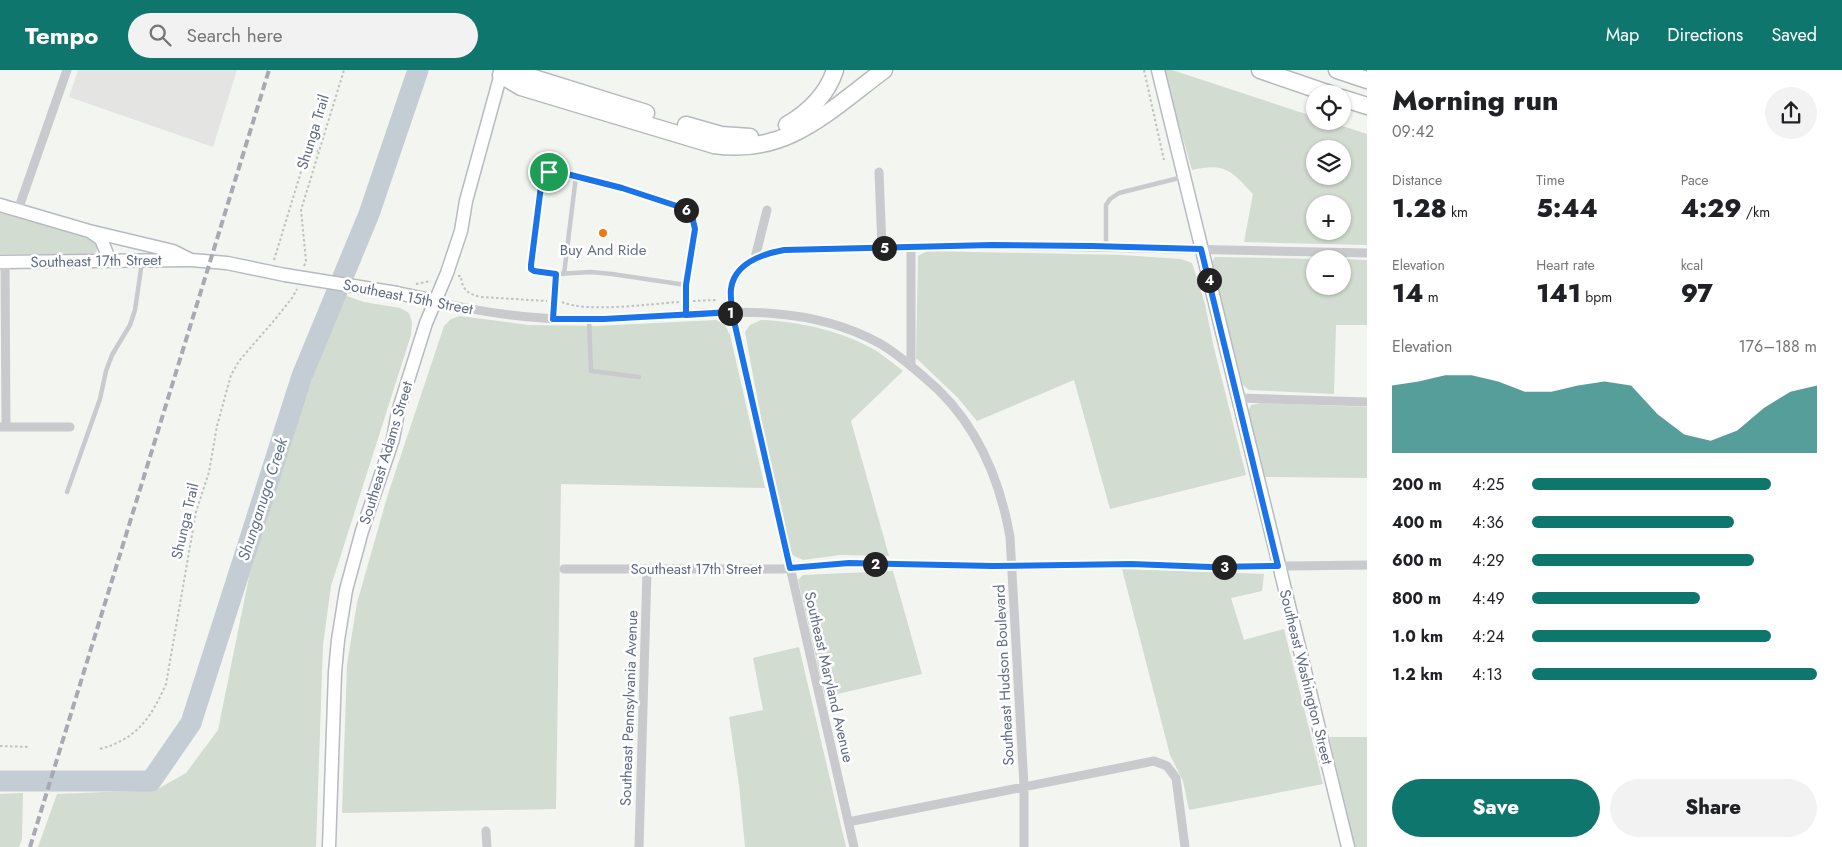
<!DOCTYPE html>
<meta charset="utf-8">
<style>
:root{--surface:#fff;--page:#f2f2f2;--text:#202124;--muted:#757577;--accent:#0f766e}
body{margin:0;font-family:Jost,sans-serif;background:var(--page);color:var(--text);height:100vh;display:flex;flex-direction:column;font-size:19px;white-space:nowrap}
*{box-sizing:border-box;margin:0}
p{font-size:16px;color:var(--muted)}
.icon{flex:none;width:28px;height:28px;fill:none;stroke:currentColor;stroke-width:2;stroke-linecap:round;stroke-linejoin:round}
.map{position:relative;flex:1;overflow:hidden}
.side{display:flex;flex-direction:column;background:var(--surface);width:475px}
.side>*{flex:none}
.controls{position:absolute;left:1306px;top:15px;display:grid;gap:10px}
.controls a{display:grid;place-items:center;width:45px;height:45px;border-radius:50%;background:var(--surface);box-shadow:0 1px 4px #0004;font-size:25px}
.pin{position:absolute;display:grid;place-items:center;width:42px;height:42px;color:#fff;margin:-21px;border:2px solid #fff;border-radius:50%;box-shadow:0 1px 5px #0007}
.km{position:absolute;width:25px;height:25px;margin:-12px;border-radius:50%;background:#222;color:#fff;font-size:14px;line-height:25px;text-align:center}
.round{display:grid;place-items:center;flex:none;width:52px;height:52px;border-radius:26px;background:var(--page)}
.headline{display:flex;align-items:center;justify-content:space-between;height:85px;padding:0 25px}
h1{font-size:28px;font-weight:800;line-height:38px}
.figures{display:grid;grid-template-columns:repeat(3,1fr);gap:8px;height:85px;padding:5px 25px}
.figures div{display:grid;align-content:center}
.figures b{font-size:25px;font-weight:800}
.figures small{font-size:14px;font-weight:400}
.figures p{font-size:14px}
.chart{height:140px;padding:10px 25px}
.chart p{display:flex;justify-content:space-between}
.chart svg{width:100%;height:90px;margin-top:5px;fill:var(--accent);opacity:.7}
.action{display:flex;gap:10px;margin-top:auto;padding:10px 25px}
.action a{flex:1;height:58px;border-radius:30px;background:var(--accent);color:#fff;font-size:20px;font-weight:800;line-height:58px;text-align:center}
.action a+a{background:var(--page);color:var(--text)}
ul{padding:0 25px;list-style:none;font-size:16px}
li{display:grid;grid-template-columns:80px 60px 1fr;align-items:center;height:38px}
li i{height:12px;border-radius:6px;background:var(--accent)}
header{display:flex;align-items:center;gap:30px;box-sizing:border-box;height:70px;padding:0 25px;background:var(--accent);color:#fff}
header strong{font-size:24px}
nav{display:flex;gap:28px;margin-inline-start:auto;font-size:18px}
.search{width:350px;height:45px;background:var(--page);display:flex;align-items:center;gap:12px;box-sizing:border-box;padding:0 18px;border-radius:28px;color:var(--muted);font-size:19px}
main{display:flex;flex:1;min-height:0}
.map>svg:first-child{display:block}
.built{fill:#e4e5e3}
.green{fill:#d2dcd0;fill-rule:evenodd}
.lines{fill:none;stroke-linecap:round;stroke-linejoin:round}
.river{stroke:#c5cdd4;stroke-width:21}
.secondary-casing{stroke:#b7bac1;stroke-width:15}
.highway-casing{stroke:#b7b9bd;stroke-width:19}
.path{stroke:#bec0c2;stroke-width:2;stroke-dasharray:2.5 2.5;stroke-linecap:butt}
.lane{stroke:#c8cace;stroke-width:4.5}
.street{stroke:#c8cace;stroke-width:9}
.secondary{stroke:#fff;stroke-width:12}
.highway{stroke:#fff;stroke-width:16}
.rail{stroke:#a7aab2;stroke-width:4;stroke-dasharray:8 4;stroke-linecap:butt}
.secondary-bridge-casing{stroke:#b7bac1;stroke-width:15;stroke-linecap:butt}
.secondary-bridge{stroke:#fff;stroke-width:12}
.route-casing{stroke:#fff;stroke-width:10}
.route{stroke:#1a73e8;stroke-width:6}
.poi-dot{fill:#f47710;stroke:#fff;stroke-width:2}
.labels{text-anchor:middle;stroke-width:5;stroke-linejoin:round;paint-order:stroke}
.street-label{font-size:15px;fill:#606c84;stroke:#fff}
.poi-label{font-size:15px;fill:#606c84;stroke:#fff}
.water-label{font-size:16px;font-style:italic;fill:#607589;stroke:#fff}
</style>
<header>
<strong>Tempo</strong>
<div class="search"><svg class="icon" aria-label="search" viewBox="0 0 24 24"><circle cx="10" cy="10" r="6"/><path d="M15 15l6 6"/></svg>Search here</div>
<nav><a>Map</a><a>Directions</a><a>Saved</a></nav>
</header>
<main>
<div class="map">
<svg width="1367" height="777" viewBox="0 0 1367 777">
<rect width="100%" height="100%" fill="#f3f5f0"/>
<path class="built" d="M78 0H237L213 77 69 27Z"/>
<path class="green" d="M1163 0H1172L1315 47V51H1327L1367 64V175L1244 172 1253 124C1232 101 1225 92 1192 100ZM1315 79H1342V106H1315ZM1315 134H1342V161H1315Z
M0 141 92 170 98 176 96 182 92 184H0Z
M927 181 1121 185 1181 189 1192 193 1205 234 1214 278 1246 405 1110 439 1074 310 977 351 958 328 916 288 918 186Z
M1215 187 1320 189H1315V216H1342L1343 189 1367 190V255H1336L1334 324 1249 320 1243 315 1211 193Z
M344 225 364 232 400 238 409 243 412 252 411 265 331 516 323 575 316 777H38L57 724 156 720 186 703 218 660 249 507 267 440 322 280Z
M460 246 528 255 596 256 716 250 725 255 730 265 765 418 561 414 556 739 342 743 347 595 357 533 388 424 444 256 451 249Z
M761 250C799 251 846 262 878 282 887 288 895 295 903 301L851 351 889 486 840 485 803 490 794 486 785 478 745 262 750 255Z
M1261 333 1367 337V408L1265 407 1248 342 1251 335Z
M1122 499 1264 504 1262 521 1231 528 1244 570 1284 559 1323 714 1189 740 1183 711 1170 685Z
M893 501 922 604 825 627 798 510 803 505Z
M799 577 846 777H745L739 715 729 647 763 640 753 588Z
M1329 667H1367V777H1355Z
M23 723 22 769 19 777H0V724Z"/>
<g class="lines">
<path class="river" d="M0 711H151L191 653 302 306 369 144 418 0"/>
<g class="secondary-casing">
<path id="secondary" d="M1158 0 1348 777
M0 135 89 161 173 181 191 190 227 193 285 205
M91 162 101 169 110 191
M0 192 189 190
M397 223 435 231
M329 777 335 602 338 570 346 520 362 461 393 369 398 342 426 253 447 203 461 161 466 131 502 0"/>
</g>
<g class="highway-casing">
<path id="highway" d="M1260 0 1330 24
M1337 0 1367 10
M501 5 521 17 714 75C787 86 829 41 884 0
M501 5H524L646 43
M1342 28 1367 36
M686 55 721 65 750 67
M787 55C809 42 827 25 835 0"/>
</g>
<path class="path" d="M1144 0 1164 90
M274 190 308 79 318 81
M304 196 306 191 301 140 344 0
M458 206H461C462 220 468 224 481 227L547 231
M416 214 431 211
M693 231 716 230
M562 232C588 243 648 234 679 232
M0 676 29 677
M100 679C137 669 151 648 166 614L196 442 209 402 217 356 231 305 239 291 277 247 292 228 297 219"/>
<path class="lane" d="M1106 176V135L1110 129 1119 123 1183 107
M564 204 576 106
M686 244V215
M553 249 556 204 591 202 612 204 686 215 695 159 692 146 688 142 683 138 621 118 559 102H549L542 108 531 199 534 201 556 204
M589 249 591 301 639 307
M67 422 100 329 106 301 112 285 130 255 135 240 142 192"/>
<path class="street" d="M879 102 882 178
M18 140 67 0
M911 177V296
M755 188 767 140
M5 192 6 357
M435 231C491 245 547 251 604 249 697 246 794 226 879 273 895 282 910 295 924 307 974 348 999 404 1010 467L1024 716V777
M1237 328 1367 332
M0 357H70
M564 499H782L849 493 993 496 1131 494 1211 497 1367 495
M848 752 1154 691 1167 696 1176 708 1185 777
M486 761 487 777
M639 777 647 500
M854 777 732 243C732 235 730 226 731 219 734 194 762 184 784 180L992 175 1367 183"/>
<use href="#secondary" class="secondary"/>
<use href="#highway" class="highway"/>
<path class="rail" d="M30 777 269 0"/>
<g class="secondary-bridge-casing">
<path id="secondary-bridge" d="M285 205 397 223"/>
</g>
<use href="#secondary-bridge" class="secondary-bridge"/>
</g>
<g class="lines">
<g class="route-casing">
<path id="route" d="M549 102 542 108 531 195V199L534 201 556 204 553 249H604L732 242 790 498 849 493 993 496 1131 494 1211 497 1278 496 1201 179 1092 176 992 175 784 180C762 184 734 194 731 219 730 226 732 235 732 242L686 245V215L695 159 692 146 683 138 622 118 559 102H549"/>
</g>
<use href="#route" class="route"/>
</g>
<circle class="poi-dot" cx="603" cy="163" r="5"/>
<g class="labels">
<g class="street-label">
<text transform="translate(313 62) rotate(-73)" y="5">Shunga Trail</text>
<text transform="translate(96 191) rotate(-1)" y="5">Southeast 17th Street</text>
<text transform="translate(408 227) rotate(11)" y="5">Southeast 15th Street</text>
<text transform="translate(386 383) rotate(-73)" y="5">Southeast Adams Street</text>
<text transform="translate(185 451) rotate(-77)" y="5">Shunga Trail</text>
<text x="696" y="504">Southeast 17th Street</text>
<text transform="translate(1004 605) rotate(-93)" y="5">Southeast Hudson Boulevard</text>
<text transform="translate(829 607) rotate(77)" y="5">Southeast Maryland Avenue</text>
<text transform="translate(1306 607) rotate(76)" y="5">Southeast Washington Street</text>
<text transform="translate(629 638) rotate(-88)" y="5">Southeast Pennsylvania Avenue</text>
</g>
<g class="poi-label">
<text x="603" y="185">Buy And Ride</text>
</g>
<g class="water-label">
<text transform="translate(262 429) rotate(-72)" y="6">Shunganuga Creek</text>
</g>
</g>
</svg>
<div class="controls">
<a><svg class="icon" aria-label="locate" viewBox="0 0 24 24"><circle cx="12" cy="12" r="6"/><path d="M12 2v4M12 18v4M2 12h4M18 12h4"/></svg></a>
<a><svg class="icon" aria-label="layers" viewBox="0 0 24 24"><path d="M12 4l9 5-9 5-9-5zM3 14l9 5 9-5"/></svg></a>
<a>+</a>
<a>−</a>
</div>
<div class="pin" style="left:549px;top:102px;background:#1e9e55"><svg class="icon" aria-label="arrive" viewBox="0 0 24 24"><path d="M6 21V4h12l-3 4 3 4H6"/></svg></div>
<b class="km" style="left:730px;top:243px">1</b>
<b class="km" style="left:875px;top:494px">2</b>
<b class="km" style="left:1224px;top:497px">3</b>
<b class="km" style="left:1209px;top:210px">4</b>
<b class="km" style="left:884px;top:178px">5</b>
<b class="km" style="left:686px;top:140px">6</b>
</div>
<section class="side">
<div class="headline"><div><h1>Morning run</h1><p>09:42</p></div><a class="round"><svg class="icon" aria-label="share" viewBox="0 0 24 24"><path d="M12 15V3M7 8l5-5 5 5M5 13v7h14v-7"/></svg></a></div>
<div class="figures">
<div><p>Distance</p><b>1.28<small> km</small></b></div>
<div><p>Time</p><b>5:44</b></div>
<div><p>Pace</p><b>4:29<small> /km</small></b></div>
</div>
<div class="figures">
<div><p>Elevation</p><b>14<small> m</small></b></div>
<div><p>Heart rate</p><b>141<small> bpm</small></b></div>
<div><p>kcal</p><b>97</b></div>
</div>
<div class="chart"><p><span>Elevation</span>176–188 m</p>
<svg viewBox="0 0 160 44" preserveAspectRatio="none"><path d="M0 44V11L10 9L20 6L30 6L40 9L50 14L60 14L70 11L80 9L90 11L100 25L110 35L120 38L130 33L140 22L150 14L160 11V44z"/></svg>
</div>
<ul>
<li><b>200 m</b>4:25<i style="width:84%"></i></li>
<li><b>400 m</b>4:36<i style="width:71%"></i></li>
<li><b>600 m</b>4:29<i style="width:78%"></i></li>
<li><b>800 m</b>4:49<i style="width:59%"></i></li>
<li><b>1.0 km</b>4:24<i style="width:84%"></i></li>
<li><b>1.2 km</b>4:13<i style="width:100%"></i></li>
</ul>
<div class="action"><a>Save</a><a>Share</a></div>
</section>
</main>
